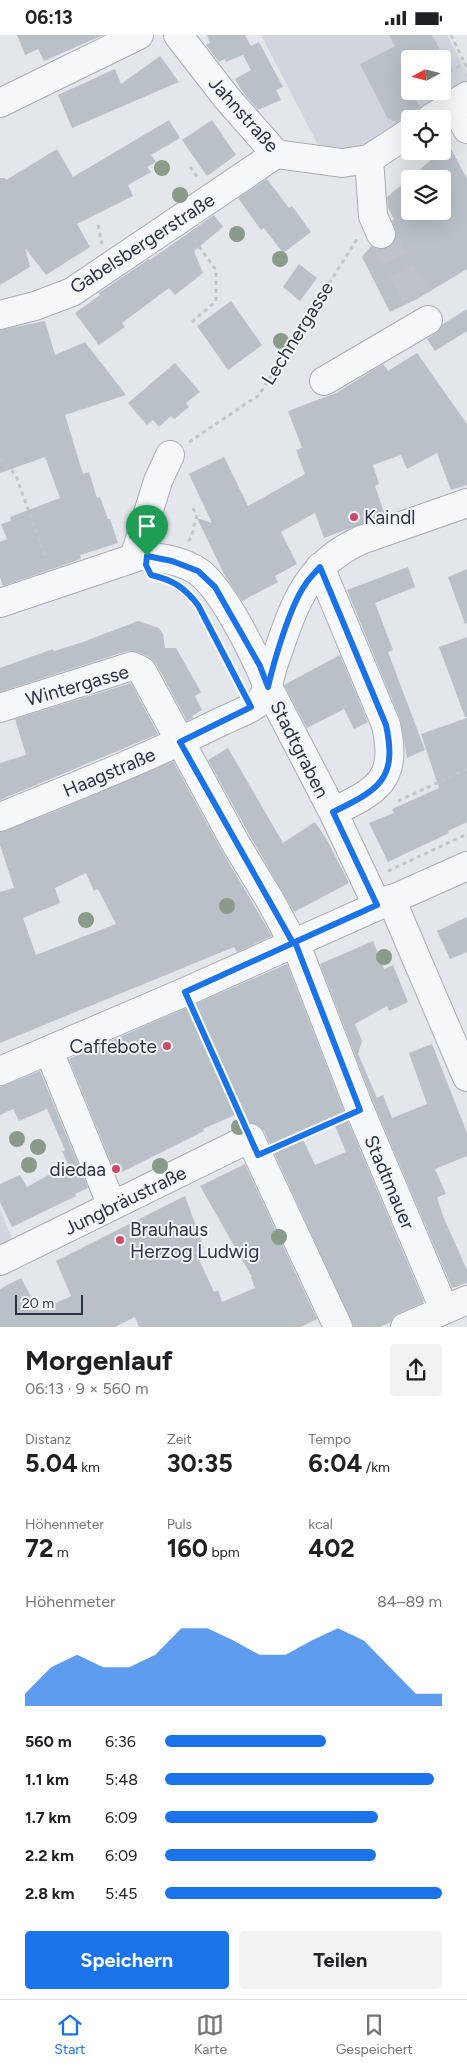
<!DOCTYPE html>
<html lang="de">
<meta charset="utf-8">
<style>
:root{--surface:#fff;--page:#f2f2f2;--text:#202124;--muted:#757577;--line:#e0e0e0;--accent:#1a73e8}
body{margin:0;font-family:Figtree,sans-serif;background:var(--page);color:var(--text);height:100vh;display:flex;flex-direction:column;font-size:19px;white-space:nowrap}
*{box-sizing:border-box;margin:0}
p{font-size:16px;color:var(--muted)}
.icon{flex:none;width:28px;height:28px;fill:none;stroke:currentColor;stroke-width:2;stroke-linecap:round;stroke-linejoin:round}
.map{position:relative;height:1292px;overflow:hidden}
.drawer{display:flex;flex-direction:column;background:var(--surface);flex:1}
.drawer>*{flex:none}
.needle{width:32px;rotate:263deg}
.fabs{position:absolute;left:401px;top:15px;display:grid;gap:10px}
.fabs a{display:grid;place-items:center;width:50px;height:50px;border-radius:5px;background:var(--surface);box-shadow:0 5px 20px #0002;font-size:25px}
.scale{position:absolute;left:15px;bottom:12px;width:68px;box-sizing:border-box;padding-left:5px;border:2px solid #2b3443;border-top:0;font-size:14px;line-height:18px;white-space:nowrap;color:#2b3443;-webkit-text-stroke:4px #f3f5f8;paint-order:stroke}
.pin{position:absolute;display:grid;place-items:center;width:42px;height:42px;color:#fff;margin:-51px -21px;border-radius:50% 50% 50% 0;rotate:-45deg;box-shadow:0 0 5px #0007}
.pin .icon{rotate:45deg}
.round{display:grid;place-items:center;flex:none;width:52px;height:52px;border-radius:5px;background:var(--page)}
.headline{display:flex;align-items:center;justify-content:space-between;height:85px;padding:0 25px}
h1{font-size:28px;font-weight:700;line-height:38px}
.metrics{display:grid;grid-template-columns:repeat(3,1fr);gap:8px;height:85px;padding:5px 25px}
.metrics div{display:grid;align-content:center}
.metrics b{font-size:25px;font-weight:700}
.metrics small{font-size:14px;font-weight:400}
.metrics p{font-size:14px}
.chart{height:140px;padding:10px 25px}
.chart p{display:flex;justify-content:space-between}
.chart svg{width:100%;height:90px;margin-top:5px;fill:var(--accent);opacity:.7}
.button{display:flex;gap:10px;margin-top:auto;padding:10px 25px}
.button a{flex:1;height:58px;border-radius:5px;background:var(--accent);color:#fff;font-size:20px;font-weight:700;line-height:58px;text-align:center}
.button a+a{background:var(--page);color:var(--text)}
ul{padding:0 25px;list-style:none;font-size:16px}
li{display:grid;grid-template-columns:80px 60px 1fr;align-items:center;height:38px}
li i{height:12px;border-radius:6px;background:var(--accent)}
.status{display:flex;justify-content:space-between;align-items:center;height:35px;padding:0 25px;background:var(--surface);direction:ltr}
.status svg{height:14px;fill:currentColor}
.tab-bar{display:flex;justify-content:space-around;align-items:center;height:70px;border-top:1px solid var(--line);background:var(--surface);font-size:14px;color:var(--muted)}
.tab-bar a{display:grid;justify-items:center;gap:2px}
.tab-bar .active{color:var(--accent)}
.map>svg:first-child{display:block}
.built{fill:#d1d5dd;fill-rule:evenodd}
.building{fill:#bac0c8;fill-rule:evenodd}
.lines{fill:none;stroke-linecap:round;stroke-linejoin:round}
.minor-tunnel{stroke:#bec2c9;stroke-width:28;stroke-dasharray:28 14;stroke-linecap:butt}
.minor-casing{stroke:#a8adb5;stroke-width:30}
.path{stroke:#c1c4ca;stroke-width:3;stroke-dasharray:4 4;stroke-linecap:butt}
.minor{stroke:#f6f7f9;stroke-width:28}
.tree{fill:#8a9b89}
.route-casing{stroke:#fff;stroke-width:10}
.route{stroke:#1a73e8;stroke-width:6}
.poi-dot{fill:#cc4b63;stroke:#f3f5f8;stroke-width:2}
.labels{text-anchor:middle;stroke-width:4;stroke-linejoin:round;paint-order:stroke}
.street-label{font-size:19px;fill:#2b3443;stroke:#f3f5f8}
.poi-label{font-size:19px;fill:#2b3443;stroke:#f3f5f8;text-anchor:start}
</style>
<div class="status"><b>06:13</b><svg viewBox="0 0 49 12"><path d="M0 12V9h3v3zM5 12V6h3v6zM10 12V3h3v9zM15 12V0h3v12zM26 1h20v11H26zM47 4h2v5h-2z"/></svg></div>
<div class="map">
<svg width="467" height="1292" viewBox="0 0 467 1292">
<rect width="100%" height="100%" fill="#e3e6eb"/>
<path class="built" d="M261 0H447L467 38V60L431 84H410L372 125 319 112ZM410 24H442V56H410Z
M0 1175 14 1208 0 1213Z"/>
<path class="building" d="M17 0H103L44 26 38 14 25 20Z
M207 0H245L251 11 259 7 283 52 276 55 281 65 258 75 242 56 235 44 251 35 243 20 226 27 225 24 219 27 206 10 210 8Z
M389 0H432L449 32 442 35V24H410V56L420 72 397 87 388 84 360 29 395 11Z
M160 21 179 47 72 93 58 60 115 34 121 49Z
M169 85 180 103 151 120 156 127 147 132 151 137 128 150 133 161 77 189 90 212 46 240 25 213 30 232 0 250V143H5L6 145 57 114 73 142Z
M212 85 236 120 207 141 182 105Z
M449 110 467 144V234L417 264 390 277 362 222 371 211 380 215 388 213 394 208 397 200 392 186 394 184 388 173 387 162ZM410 144H442V176H410Z
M267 144 289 173 292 171 311 197 283 218 264 193 261 195 238 163Z
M214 180 223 192 194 216 203 238 175 260 169 253 122 288 125 292 99 310 75 278 100 260 99 258 149 224 150 225Z
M299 229 317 243 300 266 283 252Z
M231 266 262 310 228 335 197 291Z
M467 274V296L435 316 427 304 436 298 443 289Z
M45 286 55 320 85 307 126 360 65 380 83 439 89 437 97 463 100 462 108 484H110L118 508 80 520 81 524 3 551 0 542V507L7 504 1 489 11 486 10 482 60 463 45 422 0 438V295Z
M417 318 467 389V450L451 455 437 418 407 434 401 420 373 430 379 449 375 451 385 480 324 503 315 478 281 497 297 529 275 541 278 547 242 566 225 541 197 483 212 488 189 439 224 422 248 471 305 439 296 415 302 413 288 376 336 358 383 329 388 336Z
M175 328 200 357 186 368 189 372 174 384 171 381 159 392 153 385 147 390 128 368Z
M408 532 415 552 375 568 393 615 388 617 425 715 407 723 400 684 347 555Z
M467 534V588L465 589 448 542Z
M138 586 159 593 163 599 165 613H176L201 657 195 661 202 675 192 681 193 683 187 686 156 629 149 622 138 617 127 616 0 657V633L53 614 54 616 83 607Z
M467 602V682H465L439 612Z
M340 620 368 687 354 694 344 674 307 693 284 650Z
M131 648 158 699 0 765V728L26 720 15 684Z
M467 683V787L448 796 449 798 388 827 369 788 394 778 392 774 439 753 421 699Z
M228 713 283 808 315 787 327 805 349 848 294 877 250 801 208 725Z
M173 726 222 816 272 901 237 917 234 912 0 1008V857L14 853 0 810V797L61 774ZM86 838 94 856 98 854 116 889 36 920 23 883 60 868 55 853Z
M467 882V917L450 924 437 896Z
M373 906 384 934 393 930 408 967 389 976 387 971 355 989 362 1006 358 1019 377 1063 383 1060 392 1083 427 1069 409 1018 432 1009 467 1098V1121L435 1134 446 1159 437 1162 443 1181 467 1235V1248L452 1253 374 1069 320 929Z
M287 929 346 1081 424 1267 399 1278 393 1282 391 1287 380 1292H354L264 1096 258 1090 249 1088 244 1076 203 1094 204 1096 116 1140 69 1024ZM332 1084 346 1117 315 1130 300 1098Z
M40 1036 88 1153 75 1159 76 1161 12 1192 0 1167V1149L20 1140 27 1152 68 1129 62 1116 65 1115 47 1074 19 1086 13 1074 0 1080V1052Z
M245 1129 317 1284 301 1292H139L135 1282 115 1292H0V1254L21 1243 39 1276 71 1261 56 1226 185 1161 204 1213 196 1218 214 1257 218 1255 222 1267 255 1253 251 1242H252L200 1151Z"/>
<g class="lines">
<path class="minor-tunnel" d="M381 199 417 264"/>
<g class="minor-casing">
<path id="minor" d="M178 0 226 62 276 119 342 128 369 124 410 97
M0 68 139 0
M453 68 467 94
M430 84 467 61
M369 124 373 181 381 199
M0 280 35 271 72 257 276 119
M324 346 428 285
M134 523 158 446 170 420
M320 532 386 690C398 745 378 755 333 777
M0 568 140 521C160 522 183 526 199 537 224 556 256 622 268 652L333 777 377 870
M0 673 132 631 142 636 236 809 270 865 293 908
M0 782C74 752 148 723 220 687 230 682 253 674 260 666 269 656 269 643 273 631 293 575 302 532 361 505L467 468
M391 864 467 1042
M295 907 360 1075 444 1274
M49 1016 112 1171
M0 1036 185 957 467 831
M0 1226 250 1103 338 1292
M405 1292 467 1265"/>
</g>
<path class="path" d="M451 0 467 33
M442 40 465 28
M190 132 198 143
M98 190 102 209
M192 287 216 266V235L193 203
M189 407 259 360 357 204
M0 425 4 426 16 441 47 526
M188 506 191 503 197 480 192 472
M398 766 467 734
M388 836 467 799
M194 978 241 1082
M281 1110 339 1084"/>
<use href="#minor" class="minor"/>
</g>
<g class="tree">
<circle cx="162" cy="133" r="8"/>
<circle cx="180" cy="160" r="8"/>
<circle cx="237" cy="199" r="8"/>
<circle cx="280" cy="224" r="8"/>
<circle cx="281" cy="306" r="8"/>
<circle cx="227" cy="871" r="8"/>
<circle cx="86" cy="885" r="8"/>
<circle cx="384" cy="922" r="8"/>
<circle cx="239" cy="1092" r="8"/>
<circle cx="17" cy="1104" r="8"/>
<circle cx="38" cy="1112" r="8"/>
<circle cx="29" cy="1130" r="8"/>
<circle cx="160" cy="1131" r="8"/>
<circle cx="279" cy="1202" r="8"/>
</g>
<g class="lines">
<g class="route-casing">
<path id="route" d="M147 521 146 530 151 540C173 545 184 552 198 570L251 672 180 707 293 908 295 907 360 1075 258 1120 185 957 293 908 295 907 377 870 333 777C378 755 398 745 386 690L320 532C315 538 309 543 305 550 290 571 274 626 268 652L260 631 215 552 198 536 172 526 147 521"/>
</g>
<use href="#route" class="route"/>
</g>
<g class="poi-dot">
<circle cx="354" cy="482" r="5"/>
<circle cx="167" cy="1011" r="5"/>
<circle cx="116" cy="1134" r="5"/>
<circle cx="120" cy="1205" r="5"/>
</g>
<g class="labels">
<g class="street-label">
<text transform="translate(244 79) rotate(48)" y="7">Jahnstraße</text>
<text transform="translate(142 208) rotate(-33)" y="7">Gabelsbergerstraße</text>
<text transform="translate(297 298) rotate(-58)" y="7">Lechnergasse</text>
<text transform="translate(77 650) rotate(-16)" y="7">Wintergasse</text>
<text transform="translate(300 714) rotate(63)" y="7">Stadtgraben</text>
<text transform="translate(109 737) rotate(-23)" y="7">Haagstraße</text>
<text transform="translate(390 1147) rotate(67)" y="7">Stadtmauer</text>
<text transform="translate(125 1165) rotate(-26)" y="7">Jungbräustraße</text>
</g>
<g class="poi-label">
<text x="364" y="489">Kaindl</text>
<text x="157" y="1018" text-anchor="end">Caffebote</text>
<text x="106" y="1141" text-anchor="end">diedaa</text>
<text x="130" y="1201">Brauhaus<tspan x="130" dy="22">Herzog Ludwig</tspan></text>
</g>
</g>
</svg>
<div class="fabs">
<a><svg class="needle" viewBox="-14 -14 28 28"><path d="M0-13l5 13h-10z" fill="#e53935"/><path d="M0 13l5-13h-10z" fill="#757577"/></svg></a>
<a><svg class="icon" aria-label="locate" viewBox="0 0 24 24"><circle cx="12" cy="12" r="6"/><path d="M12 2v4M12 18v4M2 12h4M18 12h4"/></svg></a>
<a><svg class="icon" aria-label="layers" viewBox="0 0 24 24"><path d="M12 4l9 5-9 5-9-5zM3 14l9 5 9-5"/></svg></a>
</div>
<div class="scale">20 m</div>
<div class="pin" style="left:147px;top:521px;background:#1e9e55"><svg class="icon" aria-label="arrive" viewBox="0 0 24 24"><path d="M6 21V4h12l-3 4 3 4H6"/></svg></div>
</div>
<section class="drawer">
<div class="headline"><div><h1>Morgenlauf</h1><p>06:13 · 9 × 560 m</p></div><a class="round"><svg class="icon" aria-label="share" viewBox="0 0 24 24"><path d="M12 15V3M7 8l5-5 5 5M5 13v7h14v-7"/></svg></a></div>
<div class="metrics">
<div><p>Distanz</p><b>5.04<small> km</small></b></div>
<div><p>Zeit</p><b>30:35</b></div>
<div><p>Tempo</p><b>6:04<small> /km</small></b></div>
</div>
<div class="metrics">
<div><p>Höhenmeter</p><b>72<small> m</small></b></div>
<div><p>Puls</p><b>160<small> bpm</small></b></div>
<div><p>kcal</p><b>402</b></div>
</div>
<div class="chart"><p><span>Höhenmeter</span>84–89 m</p>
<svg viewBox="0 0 160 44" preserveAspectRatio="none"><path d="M0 44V38L10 25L20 19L30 25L40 25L50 19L60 6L70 6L80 12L90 19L100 19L110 12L120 6L130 12L140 25L150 38L160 38V44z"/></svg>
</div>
<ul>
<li><b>560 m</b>6:36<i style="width:58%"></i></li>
<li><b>1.1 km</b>5:48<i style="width:97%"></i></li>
<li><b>1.7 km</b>6:09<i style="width:77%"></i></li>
<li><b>2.2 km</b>6:09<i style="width:76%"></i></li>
<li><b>2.8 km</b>5:45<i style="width:100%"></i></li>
</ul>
<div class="button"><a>Speichern</a><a>Teilen</a></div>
</section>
<nav class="tab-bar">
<a class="active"><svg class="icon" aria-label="home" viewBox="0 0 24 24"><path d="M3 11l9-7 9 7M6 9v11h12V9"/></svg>Start</a>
<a><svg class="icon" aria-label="map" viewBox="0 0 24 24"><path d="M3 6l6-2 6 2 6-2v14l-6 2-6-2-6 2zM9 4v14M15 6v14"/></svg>Karte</a>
<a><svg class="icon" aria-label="saved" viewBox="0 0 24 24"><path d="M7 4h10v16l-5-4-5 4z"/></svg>Gespeichert</a>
</nav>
